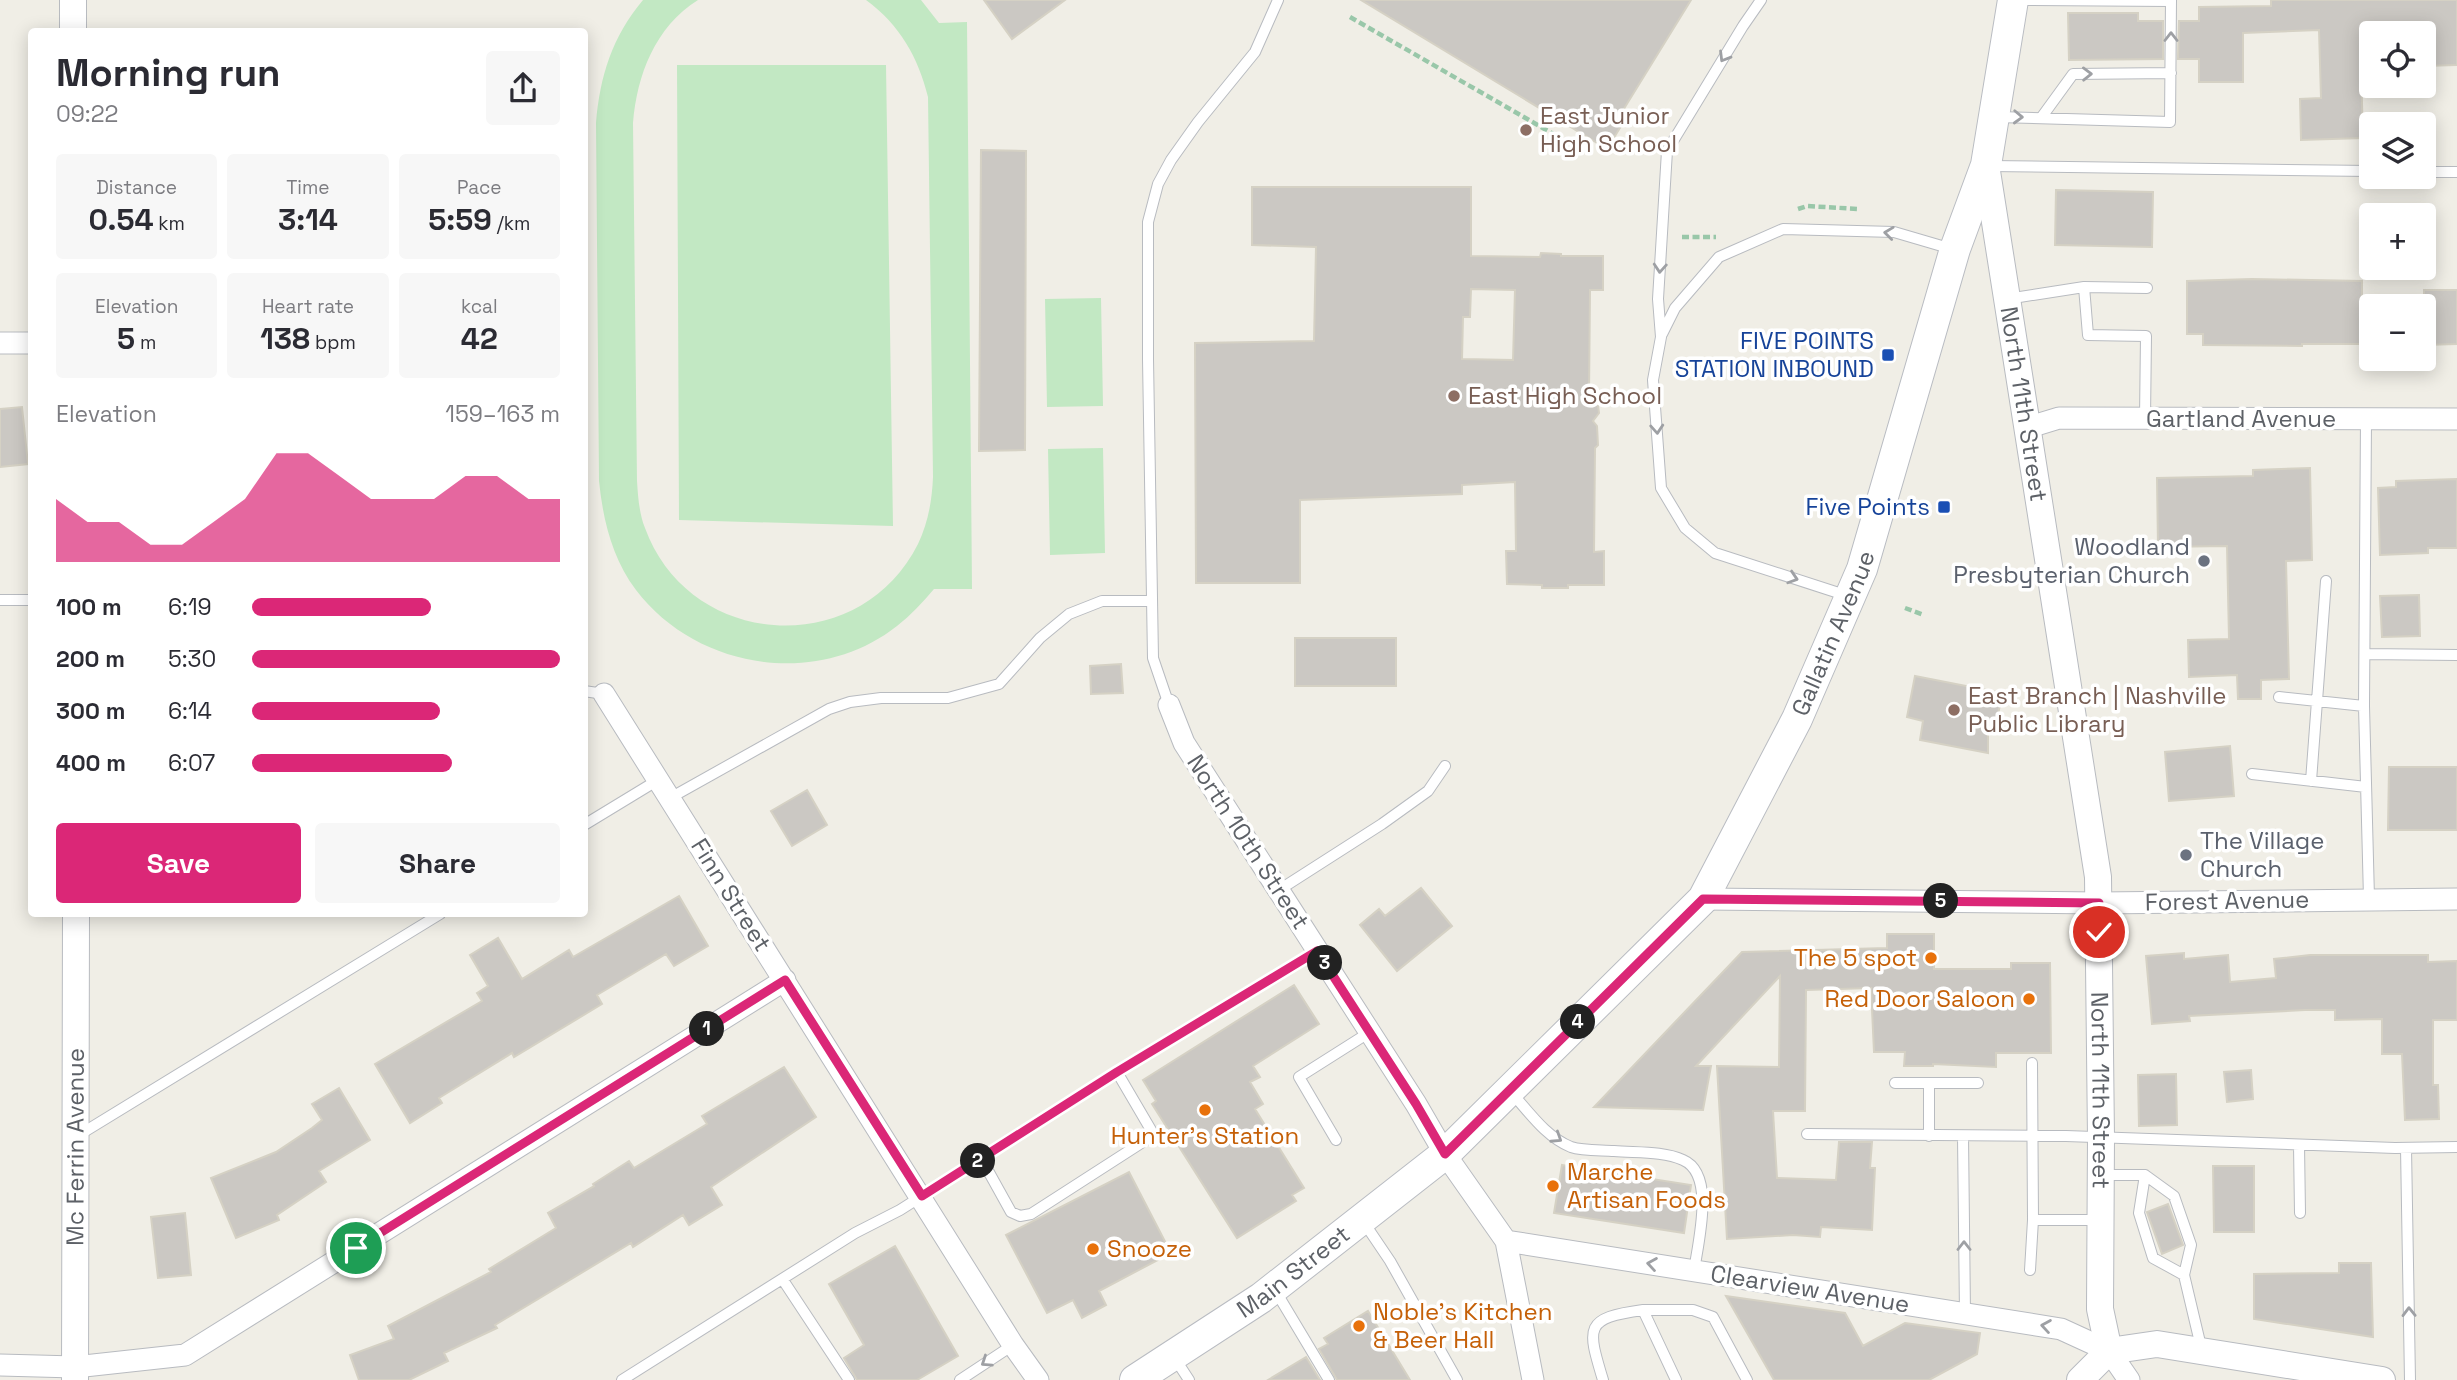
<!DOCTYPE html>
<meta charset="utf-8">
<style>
:root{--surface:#fff;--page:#f7f7f7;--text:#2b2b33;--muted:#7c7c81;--accent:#db2777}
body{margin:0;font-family:"Space Grotesk",sans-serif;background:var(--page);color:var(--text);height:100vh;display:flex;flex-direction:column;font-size:26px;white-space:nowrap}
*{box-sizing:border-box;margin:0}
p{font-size:23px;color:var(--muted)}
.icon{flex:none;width:38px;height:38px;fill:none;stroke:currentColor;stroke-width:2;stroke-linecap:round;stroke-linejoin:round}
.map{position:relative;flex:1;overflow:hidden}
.drawer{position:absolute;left:28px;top:28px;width:560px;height:889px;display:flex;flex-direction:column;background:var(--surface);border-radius:7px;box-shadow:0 4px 18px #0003}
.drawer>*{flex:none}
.buttons{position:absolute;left:2359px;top:21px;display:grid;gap:14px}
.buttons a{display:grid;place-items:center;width:77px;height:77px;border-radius:7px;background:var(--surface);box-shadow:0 4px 18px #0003;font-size:35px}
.pin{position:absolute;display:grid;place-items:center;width:60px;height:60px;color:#fff;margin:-30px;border:4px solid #fff;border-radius:50%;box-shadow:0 2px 7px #0007}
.km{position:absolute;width:35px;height:35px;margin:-18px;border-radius:50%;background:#222;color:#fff;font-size:19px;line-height:35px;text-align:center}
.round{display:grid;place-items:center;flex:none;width:74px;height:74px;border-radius:7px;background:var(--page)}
.headline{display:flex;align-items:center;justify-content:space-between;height:119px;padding:0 28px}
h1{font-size:38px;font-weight:700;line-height:52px}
.figures{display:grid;grid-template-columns:repeat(3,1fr);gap:10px;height:119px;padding:7px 28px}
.figures div{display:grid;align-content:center;border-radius:7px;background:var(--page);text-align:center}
.figures b{font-size:30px;font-weight:700}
.figures small{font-size:19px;font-weight:400}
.figures p{font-size:19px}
.chart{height:196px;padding:14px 28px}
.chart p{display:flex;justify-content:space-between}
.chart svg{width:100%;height:126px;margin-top:7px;fill:var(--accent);opacity:.7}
.primary-button{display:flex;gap:14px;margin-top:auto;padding:14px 28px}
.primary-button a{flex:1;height:80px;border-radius:7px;background:var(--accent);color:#fff;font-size:28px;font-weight:700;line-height:80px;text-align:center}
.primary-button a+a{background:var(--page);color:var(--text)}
ul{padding:0 28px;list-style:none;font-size:23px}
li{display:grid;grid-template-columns:112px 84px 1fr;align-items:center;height:52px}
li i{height:18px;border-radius:9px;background:var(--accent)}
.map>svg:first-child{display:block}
.green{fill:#c2e8c3}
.building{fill:#cbc8c3;stroke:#d5d1c4;stroke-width:2;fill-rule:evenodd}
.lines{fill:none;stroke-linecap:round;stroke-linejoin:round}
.service-casing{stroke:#b8bbc0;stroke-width:12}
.minor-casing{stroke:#b8bbc0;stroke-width:23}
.tertiary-casing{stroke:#b8bbc0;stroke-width:28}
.secondary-casing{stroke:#b9bcc2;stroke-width:32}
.path{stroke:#99c7a9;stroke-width:4.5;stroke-dasharray:7 3.5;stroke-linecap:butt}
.service{stroke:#fff;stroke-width:10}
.minor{stroke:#fff;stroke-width:21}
.tertiary{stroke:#fff;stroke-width:26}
.secondary{stroke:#fff;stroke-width:30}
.oneway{stroke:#9ea0a4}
.route-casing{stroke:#fff;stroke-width:14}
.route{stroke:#db2777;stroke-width:9}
.education-dot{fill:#8d6e63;stroke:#fff;stroke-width:2.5}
.transit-dot{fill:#1a4fb4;stroke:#fff;stroke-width:2.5}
.worship-dot{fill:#6b7280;stroke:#fff;stroke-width:2.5}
.food-dot{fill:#e8710a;stroke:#fff;stroke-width:2.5}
.labels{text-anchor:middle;stroke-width:7;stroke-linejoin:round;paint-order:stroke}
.education-label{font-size:24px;fill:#785e54;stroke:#fff;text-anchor:start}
.transit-label{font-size:24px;fill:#164399;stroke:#fff;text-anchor:end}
.street-label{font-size:24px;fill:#5d6167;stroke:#fff}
.worship-label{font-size:24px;fill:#5b616d;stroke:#fff;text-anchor:end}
.food-label{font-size:24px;fill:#c56008;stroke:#fff;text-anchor:start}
</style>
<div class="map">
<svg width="2457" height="1380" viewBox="0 0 2457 1380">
<rect width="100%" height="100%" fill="#f0eee6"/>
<path class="green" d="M643 0H698C655 27 637 75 633 123L637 481C638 496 639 513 645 528 689 649 859 661 918 544 928 523 932 501 933 477L928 97C918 57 900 25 866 0H921L939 23 967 22 972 589H934C923 602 911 615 897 626 817 689 696 669 636 590 612 558 603 520 599 481L596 123C600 76 612 37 643 0Z
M677 65H886L893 526 679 520Z
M1101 298 1103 406 1047 407 1045 299Z
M1103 448 1105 553 1050 555 1048 449Z"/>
<path class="building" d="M984 0H1065L1012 39Z
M1361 0H1691L1617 120 1623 123 1607 149Z
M2271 0H2457V65L2424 66V33H2360L2363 138 2301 140 2300 99 2321 98 2319 30 2243 33V82H2199V59H2178L2179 21H2199V7L2271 6Z
M2068 13H2138V21H2163V59L2069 60Z
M981 150 1026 151 1025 450 979 451Z
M1252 187H1471V256L1540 257 1541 253 1561 254V256H1603V290H1590L1589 395 1597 397 1599 413 1593 421 1597 426 1598 445 1595 448 1594 552 1604 551V585H1568V588H1542V585L1507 584 1506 551H1516L1515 482 1462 485V494L1300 500V583H1196L1195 343 1314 341 1316 247 1252 245ZM1471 289 1515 290 1513 360 1462 359 1463 317H1470Z
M2056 190 2153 192 2152 247 2055 245Z
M2252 279 2362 281V344H2302V346L2203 345V334H2187V281Z
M2424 290H2457V344L2424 345Z
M22 407 28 464 0 467V409Z
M2310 468 2312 560 2286 561 2289 679 2261 680V699H2238L2237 675 2189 677 2188 640 2229 639 2227 546 2158 547 2157 478 2253 476V470Z
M2457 479V548H2428V553L2380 555 2378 488 2396 487V481Z
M2419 595 2420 636 2382 637 2380 596Z
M1295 638H1396V686H1295Z
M1121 664 1123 693 1091 694 1090 666Z
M1915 676 2002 693 1995 732 1988 731V753L1920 740 1923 721 1907 717Z
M2230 746 2234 796 2169 801 2165 752Z
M2389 767H2457V830H2388Z
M807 790 827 825 792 846 771 811Z
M1421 888 1452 926 1397 971 1360 925 1379 909 1385 916Z
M679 896 708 946 674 966 666 954 597 995 602 1004 514 1057 512 1053 439 1098 442 1103 410 1123 375 1064 482 1001 477 993 488 986 470 955 498 938 522 979 569 950 573 957Z
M1887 934H1934V969H2011V963H2050L2051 1053H1996V1067L1933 1064V1066H1904L1905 1052H1874L1871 988 1806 990 1805 1111H1773L1777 1178 1836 1180 1839 1142H1872L1870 1168H1875L1872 1230 1821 1227 1820 1237 1793 1235 1727 1239 1717 1066 1779 1067 1780 976 1696 1066H1711L1703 1110 1594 1107 1742 952 1887 948Z
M2184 953V959L2228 955 2230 982 2276 978 2274 959 2310 955H2428V962L2457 961V1020H2433V1085H2438L2439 1119 2405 1120 2402 1054H2382V1019L2335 1020V1010H2305L2189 1016 2190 1021 2152 1024 2146 956Z
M1294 985 1319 1024 1253 1066 1260 1077 1250 1082 1263 1104 1255 1109 1304 1188 1292 1195 1296 1201 1237 1238 1152 1104 1156 1101 1143 1080Z
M784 1067 816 1117 711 1187 722 1205 689 1225 683 1215 633 1247 631 1243 495 1325 497 1328 444 1353 448 1361 409 1380H359L350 1355 394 1339 388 1326 491 1272 489 1269 556 1228 548 1213 594 1186 593 1184 629 1161 634 1168 707 1124 702 1116Z
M2251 1070 2253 1099 2227 1102 2224 1072Z
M2176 1074 2177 1125 2139 1126 2138 1075Z
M339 1088 370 1140 319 1171 326 1182 277 1215 279 1220 236 1238 211 1178 276 1152 312 1128 322 1120 312 1104Z
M1562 1165 1691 1185 1684 1233 1554 1213Z
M2213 1166H2254V1232H2214Z
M1129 1172 1171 1253 1099 1291 1106 1305 1082 1318 1073 1300 1047 1313 1006 1235Z
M2168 1204 2183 1245 2162 1254 2147 1212Z
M185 1213 191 1275 158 1278 151 1217Z
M895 1246 958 1356 917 1380H857L844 1358 864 1345 829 1284Z
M2339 1263H2371L2373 1337 2254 1319V1274L2339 1273Z
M1726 1296 1845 1313 1863 1346 1905 1323 1980 1333 1977 1354 1929 1380H1774Z
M1368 1311 1410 1380H1337L1319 1349 1328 1344 1324 1338Z
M1306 1357 1320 1380H1268Z"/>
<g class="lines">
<g class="service-casing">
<path id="service" d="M1761 0 1743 26 1667 151 1658 299 1661 337 1653 380 1661 488 1685 528 1715 553 1848 596
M2016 0 2171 1
M1997 117 2170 122 2171 0
M2041 118 2073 74 2171 73
M1989 166 2371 171
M2424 172H2457
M2084 287 2147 288
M2007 299 2084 287 2088 335 2146 336 2145 418
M1662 334 1675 308 1719 257 1783 229 1894 232 1952 249
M2366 420 2364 706 2369 898
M0 600H32
M2365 654 2457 655
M584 691 604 694
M2279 697 2364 706
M1169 705 1153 658 1148 359V222L1158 184 1171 160 1198 122 1255 52 1278 0
M2252 774 2366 787
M2311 781 2326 581
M670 798 829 709 850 702 881 698H948L999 684 1040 638 1069 614 1102 601H1152
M584 825 658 780
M1279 890 1382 824 1428 791 1445 766
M1895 1083H1929V1136
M1929 1083H1978
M1511 1092C1529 1112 1546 1137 1571 1147 1583 1151 1601 1150 1614 1151 1636 1153 1663 1151 1683 1160 1716 1174 1698 1242 1694 1271
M1807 1134 2066 1136 2395 1148 2457 1147
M79 1135 440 914
M1963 1136 1965 1314
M1336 1140 1299 1077 1370 1032
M2299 1145 2300 1213
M2406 1148 2410 1380
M981 1158 1011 1212 1020 1216 1031 1214 1149 1138 1151 1130 1117 1072 1317 951
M2101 1175H2145L2174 1196 2191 1245 2184 1275 2202 1351
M2145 1175 2139 1213 2153 1258 2184 1275
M2033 1220H2100
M1363 1221 1390 1261 1457 1380
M2030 1270 2033 1220 2032 1063
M783 1280 849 1380
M1275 1290 1329 1380
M1643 1310H1693L1713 1317 1747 1380
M1174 1357 1189 1380
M622 1380 855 1233 900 1210 1117 1072
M960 1380 1013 1345
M1603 1380C1587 1327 1584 1318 1643 1310L1676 1380"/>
</g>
<g class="minor-casing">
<path id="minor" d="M0 343H32
M2026 428 2059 418 2457 419
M604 694 1013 1345 1038 1380
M1169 705 1184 743 1416 1104 1445 1154 1506 1241 1533 1380
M1703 899 2099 903 2457 899
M1506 1241 2061 1329 2109 1351 2129 1380
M0 1365 75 1367 185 1355 785 980"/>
</g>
<g class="tertiary-casing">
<g id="tertiary">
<path d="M73 0V32"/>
<path id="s1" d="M1986 165 2098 877 2101 1138 2100 1309 2109 1351"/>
<path id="s2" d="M75 1380 76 914"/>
<path d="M2080 1380 2109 1351 2157 1344 2382 1380"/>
</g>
</g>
<g class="secondary-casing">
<g id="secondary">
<path id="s3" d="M1135 1380 1261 1298 1445 1154 1703 899 1797 719 1862 569 1955 249 1986 165 2013 0"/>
</g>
</g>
<path class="path" d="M1350 17 1562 139
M1798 209 1807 206 1859 209
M1682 237H1716
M1905 608 1924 615"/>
<use href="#service" class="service"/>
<use href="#minor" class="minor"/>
<use href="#tertiary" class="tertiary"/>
<use href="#secondary" class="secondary"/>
</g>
<defs><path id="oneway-chevron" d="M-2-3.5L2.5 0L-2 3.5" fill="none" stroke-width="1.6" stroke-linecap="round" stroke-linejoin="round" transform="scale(1.75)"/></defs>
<g class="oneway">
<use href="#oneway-chevron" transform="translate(2171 37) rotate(-90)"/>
<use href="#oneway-chevron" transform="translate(1724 57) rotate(121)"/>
<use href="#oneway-chevron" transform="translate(2087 74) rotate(-1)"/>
<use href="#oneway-chevron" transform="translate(2018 117) rotate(2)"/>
<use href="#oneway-chevron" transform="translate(1889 233) rotate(-173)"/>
<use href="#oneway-chevron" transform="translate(1660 268) rotate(94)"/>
<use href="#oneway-chevron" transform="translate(1657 429) rotate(86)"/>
<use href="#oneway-chevron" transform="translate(1793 578) rotate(18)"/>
<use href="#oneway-chevron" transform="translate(1557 1138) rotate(33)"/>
<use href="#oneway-chevron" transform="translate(1964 1246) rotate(-90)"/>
<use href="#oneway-chevron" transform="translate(1652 1264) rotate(-171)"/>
<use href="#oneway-chevron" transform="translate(2409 1312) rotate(-91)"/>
<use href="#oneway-chevron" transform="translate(2046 1326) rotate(-171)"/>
<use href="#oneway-chevron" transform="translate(986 1362) rotate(146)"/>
</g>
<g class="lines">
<g class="route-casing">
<path id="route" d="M356 1248 785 980 922 1196 1117 1072 1317 951 1416 1104 1445 1154 1703 899 2099 903V932"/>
</g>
<use href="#route" class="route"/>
</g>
<g class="education-dot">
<circle cx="1526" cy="130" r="7"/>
<circle cx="1454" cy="396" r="7"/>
<circle cx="1954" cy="710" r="7"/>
</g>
<g class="transit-dot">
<rect x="1881" y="348" width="14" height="14" rx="3.5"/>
<rect x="1937" y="500" width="14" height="14" rx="3.5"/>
</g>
<g class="worship-dot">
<circle cx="2204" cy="561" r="7"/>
<circle cx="2186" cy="855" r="7"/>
</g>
<g class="food-dot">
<circle cx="1931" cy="958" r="7"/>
<circle cx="2029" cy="999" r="7"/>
<circle cx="1205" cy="1110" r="7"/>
<circle cx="1553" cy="1186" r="7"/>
<circle cx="1093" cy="1249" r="7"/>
<circle cx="1359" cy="1326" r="7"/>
</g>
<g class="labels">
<g class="education-label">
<text x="1540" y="124">East Junior<tspan x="1540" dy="28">High School</tspan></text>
<text x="1468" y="404">East High School</text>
<text x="1968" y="704">East Branch | Nashville<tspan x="1968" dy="28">Public Library</tspan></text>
</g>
<g class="transit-label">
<text x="1874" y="349">FIVE POINTS<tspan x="1874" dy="28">STATION INBOUND</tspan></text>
<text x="1930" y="515">Five Points</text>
</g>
<g class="street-label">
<text dy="8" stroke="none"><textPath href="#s1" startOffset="242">North 11th Street</textPath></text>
<text x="2241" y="427">Gartland Avenue</text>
<text dy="8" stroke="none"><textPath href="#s3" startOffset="1043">Gallatin Avenue</textPath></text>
<text transform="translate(1248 842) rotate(57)" y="8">North 10th Street</text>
<text transform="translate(731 895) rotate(58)" y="8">Finn Street</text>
<text transform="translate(2227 901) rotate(-1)" y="8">Forest Avenue</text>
<text dy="8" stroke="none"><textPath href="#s1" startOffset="934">North 11th Street</textPath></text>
<text dy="8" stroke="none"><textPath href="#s2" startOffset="233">Mc Ferrin Avenue</textPath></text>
<text dy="8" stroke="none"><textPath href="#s3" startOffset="192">Main Street</textPath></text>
<text transform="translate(1810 1289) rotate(9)" y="8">Clearview Avenue</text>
</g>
<g class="worship-label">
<text x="2190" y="555">Woodland<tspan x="2190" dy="28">Presbyterian Church</tspan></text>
<text x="2200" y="849" text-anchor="start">The Village<tspan x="2200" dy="28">Church</tspan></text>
</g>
<g class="food-label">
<text x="1917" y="966" text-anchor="end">The 5 spot</text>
<text x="2015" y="1007" text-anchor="end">Red Door Saloon</text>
<text x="1205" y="1144" text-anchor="middle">Hunter's Station</text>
<text x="1567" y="1180">Marche<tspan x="1567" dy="28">Artisan Foods</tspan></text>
<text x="1107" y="1257">Snooze</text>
<text x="1373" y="1320">Noble’s Kitchen<tspan x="1373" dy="28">&amp; Beer Hall</tspan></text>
</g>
</g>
</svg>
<div class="buttons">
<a><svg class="icon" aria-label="locate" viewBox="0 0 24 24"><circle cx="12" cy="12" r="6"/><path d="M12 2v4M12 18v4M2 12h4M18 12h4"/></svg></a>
<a><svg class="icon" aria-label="layers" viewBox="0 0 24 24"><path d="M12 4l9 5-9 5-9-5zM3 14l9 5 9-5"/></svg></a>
<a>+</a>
<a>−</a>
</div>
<div class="pin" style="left:356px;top:1248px;background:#1e9e55"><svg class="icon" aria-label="arrive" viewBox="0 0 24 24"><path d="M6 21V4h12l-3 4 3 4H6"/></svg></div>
<div class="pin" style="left:2099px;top:932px;background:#d93025"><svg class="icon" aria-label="check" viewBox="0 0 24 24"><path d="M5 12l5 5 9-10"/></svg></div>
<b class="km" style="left:707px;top:1029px">1</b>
<b class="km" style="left:978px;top:1161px">2</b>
<b class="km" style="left:1325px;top:963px">3</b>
<b class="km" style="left:1578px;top:1022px">4</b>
<b class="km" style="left:1941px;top:901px">5</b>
<section class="drawer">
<div class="headline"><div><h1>Morning run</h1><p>09:22</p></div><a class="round"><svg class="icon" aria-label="share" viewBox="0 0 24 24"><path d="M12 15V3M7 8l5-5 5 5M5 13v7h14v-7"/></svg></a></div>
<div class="figures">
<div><p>Distance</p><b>0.54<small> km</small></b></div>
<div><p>Time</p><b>3:14</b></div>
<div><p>Pace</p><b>5:59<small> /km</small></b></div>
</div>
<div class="figures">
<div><p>Elevation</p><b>5<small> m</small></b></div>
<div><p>Heart rate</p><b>138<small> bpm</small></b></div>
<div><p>kcal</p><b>42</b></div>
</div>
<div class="chart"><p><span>Elevation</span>159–163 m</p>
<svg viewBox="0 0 160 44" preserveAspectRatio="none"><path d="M0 44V22L10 30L20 30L30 38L40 38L50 30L60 22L70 6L80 6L90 14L100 22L110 22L120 22L130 14L140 14L150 22L160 22V44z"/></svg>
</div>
<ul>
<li><b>100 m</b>6:19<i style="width:58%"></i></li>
<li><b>200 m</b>5:30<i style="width:100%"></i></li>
<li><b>300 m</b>6:14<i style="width:61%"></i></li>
<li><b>400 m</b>6:07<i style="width:65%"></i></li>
</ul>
<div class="primary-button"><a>Save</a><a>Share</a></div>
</section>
</div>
